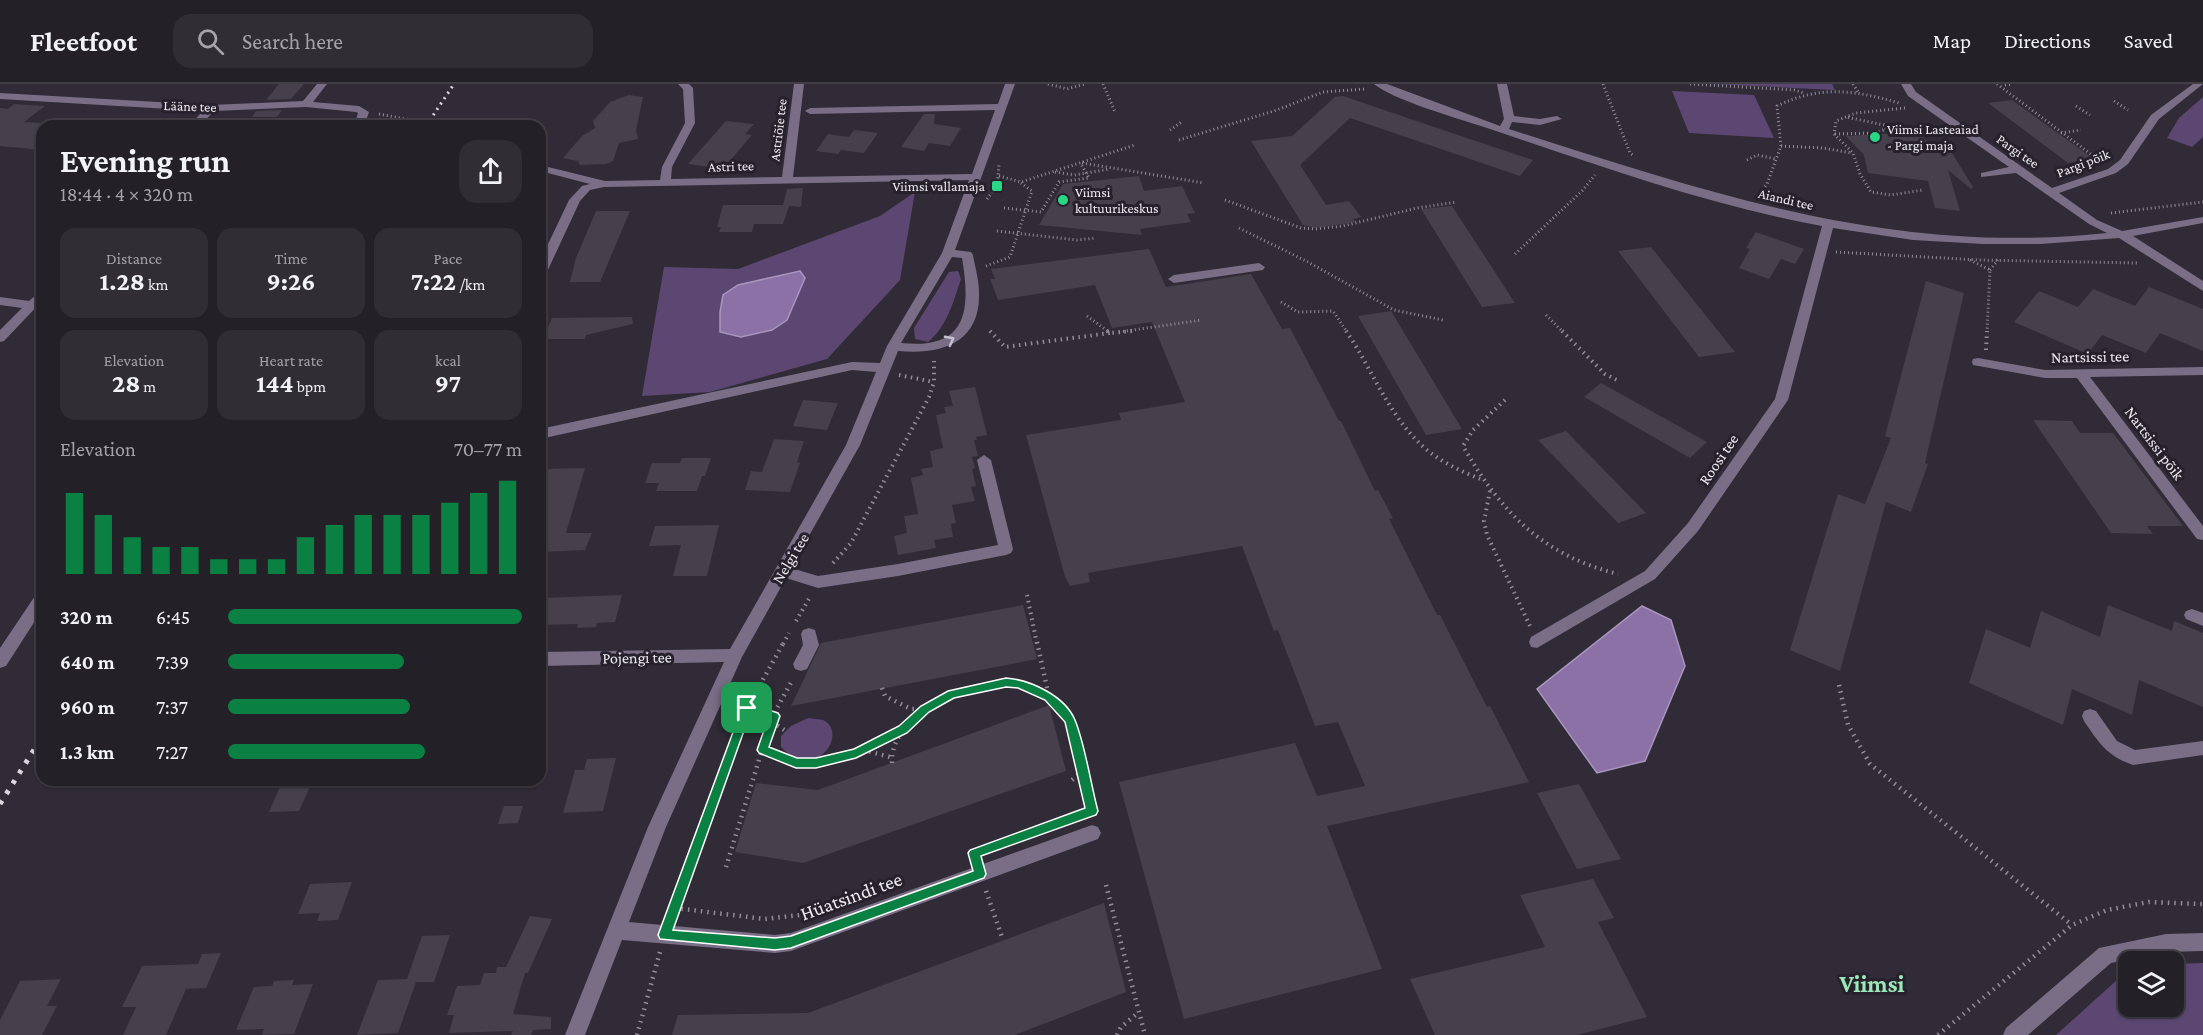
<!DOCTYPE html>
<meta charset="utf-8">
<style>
:root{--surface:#242028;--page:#302d34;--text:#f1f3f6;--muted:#a3a3a8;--line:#413e45;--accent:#0b8043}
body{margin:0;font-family:"Crimson Pro",serif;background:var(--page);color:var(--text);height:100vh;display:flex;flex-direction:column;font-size:22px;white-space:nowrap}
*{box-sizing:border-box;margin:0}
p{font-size:20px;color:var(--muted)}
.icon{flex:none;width:33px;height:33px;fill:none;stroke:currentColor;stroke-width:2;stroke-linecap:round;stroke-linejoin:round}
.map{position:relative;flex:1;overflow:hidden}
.panel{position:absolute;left:36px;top:36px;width:510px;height:666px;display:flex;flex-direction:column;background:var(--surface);border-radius:18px;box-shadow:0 2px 4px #0004,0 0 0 2px var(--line)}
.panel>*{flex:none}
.fabs{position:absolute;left:2118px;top:867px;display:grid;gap:12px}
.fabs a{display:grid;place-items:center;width:66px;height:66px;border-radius:12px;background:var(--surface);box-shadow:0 2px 4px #0004,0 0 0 2px var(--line);font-size:30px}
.pin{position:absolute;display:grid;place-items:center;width:51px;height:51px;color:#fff;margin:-26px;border-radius:12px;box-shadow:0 3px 9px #0006}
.round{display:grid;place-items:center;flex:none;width:63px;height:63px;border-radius:18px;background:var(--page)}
.headline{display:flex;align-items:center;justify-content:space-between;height:102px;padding:0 24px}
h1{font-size:33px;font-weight:700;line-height:45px}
.stats{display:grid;grid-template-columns:repeat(3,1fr);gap:9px;height:102px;padding:6px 24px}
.stats div{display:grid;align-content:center;border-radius:15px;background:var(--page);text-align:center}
.stats b{font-size:26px;font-weight:700}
.stats small{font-size:16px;font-weight:400}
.stats p{font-size:16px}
.chart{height:168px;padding:12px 24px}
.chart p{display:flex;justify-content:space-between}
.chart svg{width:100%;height:108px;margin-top:6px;stroke:var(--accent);stroke-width:6}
ul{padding:0 24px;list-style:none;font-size:20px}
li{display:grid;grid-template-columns:96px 72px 1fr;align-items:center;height:45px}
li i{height:15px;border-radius:8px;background:var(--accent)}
header{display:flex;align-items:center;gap:36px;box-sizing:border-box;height:84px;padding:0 30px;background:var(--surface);border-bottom:2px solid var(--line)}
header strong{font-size:28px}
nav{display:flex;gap:33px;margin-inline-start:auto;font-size:21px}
.search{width:420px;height:54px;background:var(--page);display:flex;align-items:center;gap:15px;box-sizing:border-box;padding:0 21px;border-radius:18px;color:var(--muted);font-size:22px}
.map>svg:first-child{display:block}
.green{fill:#5c4772}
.water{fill:#8b71a6;stroke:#a996bd;stroke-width:1.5}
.building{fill:#45404c}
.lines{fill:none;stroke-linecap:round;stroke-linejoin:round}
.path-far2{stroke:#928e97;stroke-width:3;stroke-dasharray:1 3;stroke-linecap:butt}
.path-far1{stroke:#928e97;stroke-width:4;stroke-dasharray:1.5 4.5;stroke-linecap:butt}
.path{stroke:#928e97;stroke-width:4.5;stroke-dasharray:1.5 5;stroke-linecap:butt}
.minor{fill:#796e86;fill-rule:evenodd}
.rail-far1{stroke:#d9d6dd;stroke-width:3;stroke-dasharray:2 4.5;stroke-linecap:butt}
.rail{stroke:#d9d6dd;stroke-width:5;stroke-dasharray:4 8;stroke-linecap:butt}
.oneway{stroke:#c5bfcc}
.route{fill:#0b8043;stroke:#fff;stroke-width:1.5;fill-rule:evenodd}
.poi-dot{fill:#28d885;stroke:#26212c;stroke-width:2}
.labels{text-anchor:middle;stroke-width:6;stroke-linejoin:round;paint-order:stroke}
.far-street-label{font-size:14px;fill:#eeebf2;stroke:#26212c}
.far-poi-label{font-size:14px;fill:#eeebf2;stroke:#26212c;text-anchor:start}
.street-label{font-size:16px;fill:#eeebf2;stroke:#26212c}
.near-street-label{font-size:20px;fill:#eeebf2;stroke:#26212c}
.near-quarter-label{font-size:24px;font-weight:bold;fill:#9be7b7;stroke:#26212c}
</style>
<header>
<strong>Fleetfoot</strong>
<div class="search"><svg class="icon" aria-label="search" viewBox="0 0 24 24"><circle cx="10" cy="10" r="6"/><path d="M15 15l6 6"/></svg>Search here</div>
<nav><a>Map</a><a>Directions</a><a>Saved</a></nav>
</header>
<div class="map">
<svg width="2203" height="951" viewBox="0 0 2203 951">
<rect width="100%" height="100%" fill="#302b36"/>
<path class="green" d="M1711 0H1832L1835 6Z
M1672 7 1754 11 1774 54 1689 49Z
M2203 13V53L2192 63 2167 54 2179 34Z
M915 108 900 196 827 275 710 308 642 312 664 183 738 185 880 132Z
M958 187 961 195C954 216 947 243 928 258L915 255 914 244 949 188Z
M808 634C813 635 819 635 823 636 849 648 817 700 781 663V652L791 642Z
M2203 879V951H2056L2128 886V922H2174V880Z"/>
<path class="water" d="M800 187 805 194 787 236 772 246 741 253 720 248V228L723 211 738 201Z
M1642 522 1671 536 1685 582 1645 677 1597 689 1537 605Z"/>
<path class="building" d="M279 0H304L291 15 266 16Z
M629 11 643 13 636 46 638 55 619 59 613 77 606 80 580 81 578 77 563 74 582 52 595 44 593 37 610 18Z
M1343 12 1440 45 1533 76 1520 92 1350 34 1300 81 1326 121 1349 117 1361 133 1353 135 1356 138 1315 144 1303 141 1251 57 1292 52 1335 13Z
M2012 16 2094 75 2068 79 1988 19Z
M14 20 45 22 24 38 42 39V66L0 62V24L8 25Z
M282 26 277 33H252L256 27Z
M924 30H935L934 40 961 44 950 62 929 59 924 67 901 63Z
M726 37 754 40 745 50 752 51 723 85 688 80Z
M854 46 878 49 864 69 841 66 838 70 816 67 828 50 849 53Z
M1918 48 1930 60 1947 61 1973 103 1971 105 1948 86 1960 127 1935 124 1928 97 1868 89 1864 71 1846 52Z
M1139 92 1144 107 1182 102 1195 129 1187 130 1191 138 1140 145 1142 151 1039 141 1063 100Z
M803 104 801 123 789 122 783 140H754L752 148H719L721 143H717L723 121H783L787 105Z
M1452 122 1515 219 1482 223 1421 125Z
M596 127H630L600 198H570L576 174Z
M1756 148 1804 165 1795 180 1781 175 1769 195 1739 184 1750 165 1746 164Z
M1651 163 1735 268 1699 273 1618 167Z
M1149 165 1166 203 1251 190 1282 245 1290 244 1339 337H1341L1375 407 1378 406 1393 434 1389 435 1437 531H1440L1487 623 1490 622 1529 698 1327 742 1382 885 1184 935 1119 698 1295 659 1317 712 1365 702 1338 638 1315 642 1278 546 1274 547 1242 462 1088 489 1090 498 1070 502 1065 493 1026 351 1121 336 1119 329 1185 318 1152 238 1112 244 1095 201 998 216 990 195H995L991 185Z
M1926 197 1964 209 1925 379 1928 380 1911 428 1886 418 1840 587 1790 566 1838 410 1865 420 1891 354 1885 352Z
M2149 203 2203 225V267L2160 249 2146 269 2102 251 2088 270 2014 238 2039 207 2078 223 2093 205 2135 222Z
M1391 227 1462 345 1426 351 1358 232Z
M632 233 633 240 586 251 585 255H543L552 234Z
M1601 299 1707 358 1690 374 1584 313Z
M975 303 987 351 976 353 977 356H974L978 372 972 373 975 384 972 385 976 402 971 403 975 417 952 421 956 439 951 440 953 453 934 456 936 464 898 471 894 452 907 449 904 432 918 430 911 394 923 391 921 385 933 383 930 367 943 364 936 331 946 329 944 323 953 322 949 307Z
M803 316 838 319 827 346 793 342Z
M2033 336 2072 337 2080 349H2113L2183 442H2147L2153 450 2111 449Z
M1566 347 1646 429 1618 439 1538 356Z
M774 355 804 357 797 378 800 379 790 408 745 406 751 387 762 388Z
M682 374H711L705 392H702L697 407H656L659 399H645L652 379H680Z
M585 384 566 449H592L585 466 540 468V396L544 385Z
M719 441 707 492H673L681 461 649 462 655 442Z
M622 511 615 538 597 539 596 543 577 544 578 540 540 541V514Z
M1023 521 1037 575 791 622 821 559Z
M2108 521 2172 547 2174 537 2203 549V623L2139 596 2132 631 2072 605 2063 641 1969 599 1986 545 2030 564 2041 527 2100 553Z
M1049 621 1066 687 803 779 735 768 756 699 818 706Z
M616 674 603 727 563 729 575 686H584L587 675Z
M283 696H313L299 727 269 728Z
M1579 700 1621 775 1577 785 1537 709Z
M504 722H523L518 739 498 740Z
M1593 795 1614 834 1598 838 1647 933 1577 951H1435L1410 895 1545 863 1520 811Z
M352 798 338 836 317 837 320 829 298 830 310 800Z
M1104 819 1126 908 1015 951H672L678 931 808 929Z
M530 832 552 835 528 889H525L513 930 551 933V945L533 946 531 951H511L513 947 449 949 454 931H447L457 902 480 901 484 889H496L497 883H506Z
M450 851 434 898H416L398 949 357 951 378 896 407 895 422 852Z
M221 869 206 904 186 905 166 951H123L136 923H122L142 882 198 880 202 870Z
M61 895 47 922H57L42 951H0V936L20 897Z
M294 896 292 901 313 900 294 950 262 951 264 945 236 946 254 903 272 902 274 897Z"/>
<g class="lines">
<path class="path-far2" d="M1048 0 1067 5 1085 0
M1103 0 1115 28
M1603 0 1630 69 1634 72
M1690 0 1794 6 1804 9
M1853 0 1858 8
M1997 0 2100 77
M2005 1 2012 0
M2114 17 2128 26
M2076 22 2090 31
M1905 24 1856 29 1836 37 1834 50 1853 69 1860 90 1871 108 1891 111 1923 106
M379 30 443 42
M1170 46 1183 37
M2061 49 2081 46
M1835 50 1875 49 1886 45 1884 41 1846 33
M1179 56 1277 26 1323 8 1365 5
M1781 62 1823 64 1852 69
M1747 76 1757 71 1776 75
M1082 79 1204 99
M1055 88 1074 91 1110 85
M999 92 1021 98 1135 61
M1760 109 1767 100 1781 62 1777 22C1820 1 1854 6 1899 19
M987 115 997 102 999 81
M1225 116 1301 144 1315 145 1343 142 1417 124 1457 118
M1004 124 1041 128 1059 98 1089 94 1081 80
M2111 129 2203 118
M1239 144 1308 178 1394 226 1443 236
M997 147 1077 156 1096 154
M1836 168 1979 176 2137 179
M1515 170 1582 107 1595 91
M1970 176 1990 186 1987 248
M986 182 1010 173 1032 107 1021 99
M1990 186 1998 176
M1281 218 1298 228 1333 227 1347 248
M1546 231 1563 248
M1087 232 1109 248
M1119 248 1202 236"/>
<path class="path-far1" d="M990 247 1005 263 1110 249
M1107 247 1110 249 1133 247
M1346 247C1373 286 1389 334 1427 366 1443 379 1461 387 1480 395
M1562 247 1605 290 1617 296
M1986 266 1987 247
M899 291 934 298
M1505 316 1473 346 1463 362C1501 428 1542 471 1618 490
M1490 407 1484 437 1487 451 1530 542
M833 479 851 459 929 313 934 298V277
M1027 511 1037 560
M796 537 810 513
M783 560 789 549"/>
<path class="path" d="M1037 558 1049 613 1062 625 1070 637 1092 727 1086 729
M1839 601 1848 641 1870 680 2072 841
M882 604 885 612 911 625H925L951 610 1006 598 1019 600 1048 613
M747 624 774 632
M772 638 786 647
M762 666 777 624 793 595
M863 666 890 673
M892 679C891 654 908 641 925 625
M1072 696 1082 688
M726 783 762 666C816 691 854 671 903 645
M1106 801 1145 951
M986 807 1002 853
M675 824 765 835 800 831 850 813
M672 832 747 624 784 558
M637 951 660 868
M1117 951 1121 943 1139 928
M1938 951 2072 841 2107 826 2149 818 2203 820"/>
<path class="minor" d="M317 0H327L313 18 359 22 369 28 364 42H354L358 29 356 28 306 23 214 27 200 42H189L203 27 0 15V9L211 21 303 17Z
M678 0H689L693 4 695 39 672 83 671 95 782 93 794 0H804L793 93 972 90 995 26 810 30 805 27 810 24 998 20 1005 0H1015L955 166 971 168 973 171C975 183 979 196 979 208 981 260 940 271 898 267L860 361 791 484 818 492 898 480 998 461 977 376 984 371 991 376 1013 465 1011 469 1006 471 898 492 818 504 786 494 742 573 666 743 629 838 775 851 791 849 1092 741 1098 743 1101 749 1098 755 791 867 775 869 622 856 585 951H565L648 743 724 578 540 582V568L730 565 846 361 876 288 852 286 540 355V345L852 278 880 279 887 262 942 169 969 96 604 103 590 106 580 117 546 190 540 194V177L569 116 582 102 590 100 540 87V81L605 97 660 96 662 83 685 39 683 5ZM952 173 962 174C971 227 967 266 901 259Z
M1374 0H1387L1500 42 1504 35 1497 0H1507L1514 32 1540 35 1557 32 1562 35 1540 41 1512 38 1509 45C1710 109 1891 172 2107 149L2089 140 2016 89 1981 93V89L2009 83 1908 12 1901 0H1911L1916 8 2052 104 2108 85 2120 76 2151 31 2193 0H2203L2159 35 2128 80 2116 89 2059 109 2097 136 2122 147 2203 133V139L2133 152 2203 197V207L2119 154 2041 160H1983L1913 156 1833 144 1788 316 1698 447 1655 495 1537 564 1531 563 1529 558 1531 553 1645 487 1688 439 1775 315 1822 142C1707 121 1595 80 1484 43 1459 35 1391 15 1374 0Z
M1259 179 1265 183 1263 186 1174 199 1168 195 1174 191Z
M42 206V217L4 257 0 258V246L22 224 0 221V213L29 217Z
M1978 274 2045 286 2203 283V291L2090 293 2203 442V456L2197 455 2077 294H2045L1973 281 1972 278 1973 275Z
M42 507V526L6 582 0 584V564L37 509Z
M2192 525 2203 529V542L2186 535 2184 531 2186 527Z
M809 544 815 546 819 561 807 585 801 587 795 585 793 580 803 561 801 550 803 546Z
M2090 625 2096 627 2117 657 2135 666 2203 657V671L2133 681C2107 672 2099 659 2084 637L2082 632 2084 627Z
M2203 849V867L2166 868 2111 879 2028 951H2003L2006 944 2099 864 2166 850Z"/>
<path class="rail-far1" d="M426 42 454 0"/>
<path class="rail" d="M0 720 42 653"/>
</g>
<defs><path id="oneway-chevron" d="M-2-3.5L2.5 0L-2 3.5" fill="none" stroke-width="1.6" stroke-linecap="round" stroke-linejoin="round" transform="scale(1.5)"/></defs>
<use class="oneway" href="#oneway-chevron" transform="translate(950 256) rotate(-28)"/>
<path class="route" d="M1006 594C1031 596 1065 612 1075 636 1085 660 1091 701 1098 727L1096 731 981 772 986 790 984 794 791 864 775 866 660 855 658 851 743 621 747 619 778 629 780 632 769 663 797 674H816L854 665 899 642 921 622 948 607ZM1006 603 1018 604 1045 616 1065 638 1085 724 970 766 968 769 973 787 791 852 775 854 673 846 750 630 768 635 757 666 759 669 796 684H816L856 674 907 649 929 628 954 614Z"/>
<g class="poi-dot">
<circle cx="1875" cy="53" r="6"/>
<rect x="991" y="96" width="12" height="12" rx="3"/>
<circle cx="1063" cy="116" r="6"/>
</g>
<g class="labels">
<g class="far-street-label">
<text transform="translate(190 22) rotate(2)" y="5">Lääne tee</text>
<text transform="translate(778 46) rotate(-83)" y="5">Astriõie tee</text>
<text transform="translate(2018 67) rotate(35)" y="5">Pargi tee</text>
<text transform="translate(2083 79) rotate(-21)" y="5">Pargi põik</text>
<text transform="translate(731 82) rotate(-2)" y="5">Astri tee</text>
<text transform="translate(1786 115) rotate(13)" y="5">Aiandi tee</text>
</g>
<g class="far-poi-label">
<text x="1887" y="50">Viimsi Lasteaiad<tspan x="1887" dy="16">- Pargi maja</tspan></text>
<text x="985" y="107" text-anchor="end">Viimsi vallamaja</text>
<text x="1075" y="113">Viimsi<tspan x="1075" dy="16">kultuurikeskus</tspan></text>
</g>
<g class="street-label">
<text transform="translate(2090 272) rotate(-1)" y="6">Nartsissi tee</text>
<text transform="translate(2155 359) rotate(53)" y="6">Nartsissi põik</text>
<text transform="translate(1718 375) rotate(-56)" y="6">Roosi tee</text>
<text transform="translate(790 474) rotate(-59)" y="6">Nelgi tee</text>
<text transform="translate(637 573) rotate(-1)" y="6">Pojengi tee</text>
</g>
<g class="near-street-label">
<text transform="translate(851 812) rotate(-20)" y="7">Hüatsindi tee</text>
</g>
<g class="near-quarter-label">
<text x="1872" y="908">Viimsi</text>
</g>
</g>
</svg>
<div class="fabs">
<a><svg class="icon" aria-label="layers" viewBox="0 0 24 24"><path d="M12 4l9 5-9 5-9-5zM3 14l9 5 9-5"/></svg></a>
</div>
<div class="pin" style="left:747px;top:624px;background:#1e9e55"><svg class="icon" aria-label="arrive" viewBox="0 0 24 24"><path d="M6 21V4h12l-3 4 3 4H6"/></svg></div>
<section class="panel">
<div class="headline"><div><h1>Evening run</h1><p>18:44 · 4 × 320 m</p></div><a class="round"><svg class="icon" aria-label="share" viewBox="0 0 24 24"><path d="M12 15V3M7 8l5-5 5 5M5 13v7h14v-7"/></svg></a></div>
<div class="stats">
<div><p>Distance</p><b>1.28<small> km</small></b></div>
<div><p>Time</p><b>9:26</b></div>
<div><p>Pace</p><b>7:22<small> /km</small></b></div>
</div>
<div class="stats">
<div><p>Elevation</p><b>28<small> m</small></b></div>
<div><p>Heart rate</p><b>144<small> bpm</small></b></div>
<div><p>kcal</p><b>97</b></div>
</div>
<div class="chart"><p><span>Elevation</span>70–77 m</p>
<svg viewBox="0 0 160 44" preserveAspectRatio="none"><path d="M5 44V11M15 44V20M25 44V29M35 44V33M45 44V33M55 44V38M65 44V38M75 44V38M85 44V29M95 44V24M105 44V20M115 44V20M125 44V20M135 44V15M145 44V11M155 44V6"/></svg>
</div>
<ul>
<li><b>320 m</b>6:45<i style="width:100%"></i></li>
<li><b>640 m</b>7:39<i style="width:60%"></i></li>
<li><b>960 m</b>7:37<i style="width:62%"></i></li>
<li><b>1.3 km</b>7:27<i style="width:67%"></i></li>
</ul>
</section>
</div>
